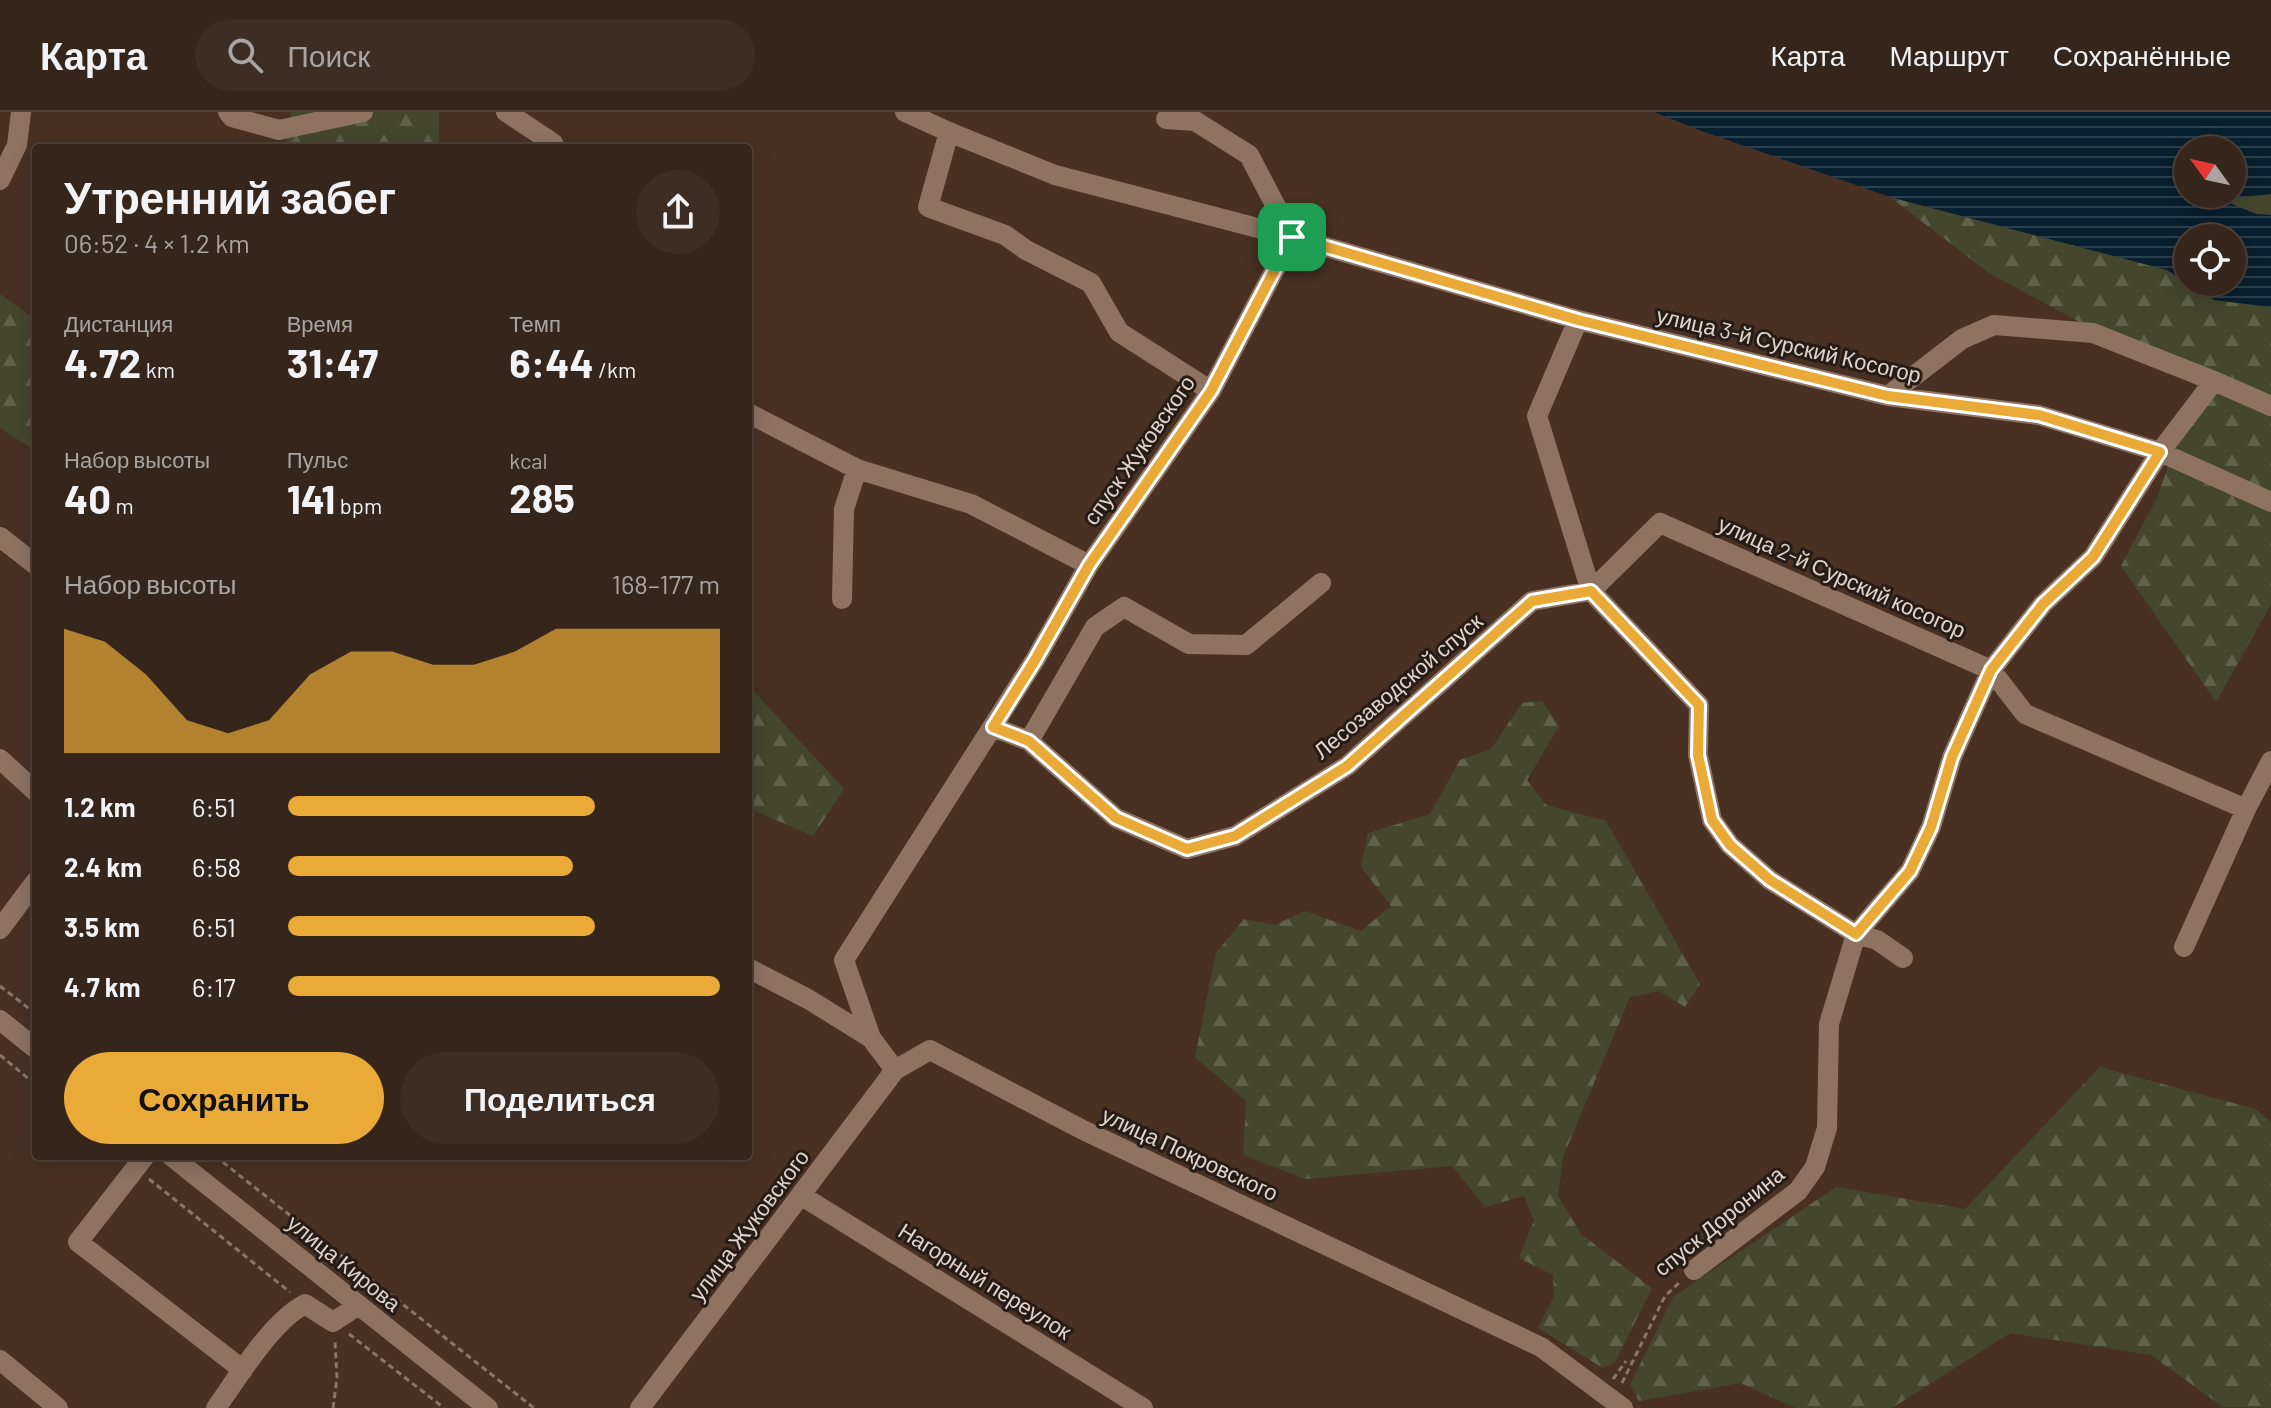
<!DOCTYPE html>
<html lang="ru">
<meta charset="utf-8">
<style>
:root{--surface:#36251a;--page:#3d2d23;--text:#f1f3f6;--muted:#aaa5a2;--line:#504239;--accent:#e9aa38}
body{margin:0;font-family:Barlow,sans-serif;background:var(--page);color:var(--text);height:100vh;display:flex;flex-direction:column;font-size:30px;white-space:nowrap}
*{box-sizing:border-box;margin:0}
p{font-size:26px;color:var(--muted)}
.icon{flex:none;width:44px;height:44px;fill:none;stroke:currentColor;stroke-width:2;stroke-linecap:round;stroke-linejoin:round}
.map{position:relative;flex:1;overflow:hidden}
.details{position:absolute;left:32px;top:32px;width:720px;height:1016px;display:flex;flex-direction:column;background:var(--surface);border-radius:8px;box-shadow:0 4px 20px #0003,0 0 0 2px var(--line)}
.details>*{flex:none}
.needle{width:52px;rotate:303deg}
.fabs{position:absolute;left:2174px;top:24px;display:grid;gap:16px}
.fabs a{display:grid;place-items:center;width:72px;height:72px;border-radius:50%;background:var(--surface);box-shadow:0 4px 20px #0003,0 0 0 2px var(--line);font-size:40px}
.pin{position:absolute;display:grid;place-items:center;width:68px;height:68px;color:#fff;margin:-34px;border-radius:16px;box-shadow:0 4px 12px #0006}
.round{display:grid;place-items:center;flex:none;width:84px;height:84px;border-radius:42px;background:var(--page)}
.summary{display:flex;align-items:center;justify-content:space-between;height:136px;padding:0 32px}
h1{font-size:44px;font-weight:700;line-height:60px}
.figures{display:grid;grid-template-columns:repeat(3,1fr);gap:12px;height:136px;padding:8px 32px}
.figures div{display:grid;align-content:center}
.figures b{font-size:40px;font-weight:700}
.figures small{font-size:22px;font-weight:400}
.figures p{font-size:22px}
.chart{height:224px;padding:16px 32px}
.chart p{display:flex;justify-content:space-between}
.chart svg{width:100%;height:144px;margin-top:8px;fill:var(--accent);opacity:.7}
.primary-button{display:flex;gap:16px;margin-top:auto;padding:16px 32px}
.primary-button a{flex:1;height:92px;border-radius:48px;background:var(--accent);color:#111;font-size:32px;font-weight:700;line-height:92px;text-align:center}
.primary-button a+a{background:var(--page);color:var(--text)}
ul{padding:0 32px;list-style:none;font-size:26px}
li{display:grid;grid-template-columns:128px 96px 1fr;align-items:center;height:60px}
li i{height:20px;border-radius:10px;background:var(--accent)}
header{display:flex;align-items:center;gap:48px;box-sizing:border-box;height:112px;padding:0 40px;background:var(--surface);border-bottom:2px solid var(--line)}
header strong{font-size:38px}
nav{display:flex;gap:44px;margin-inline-start:auto;font-size:28px}
.search{width:560px;height:72px;background:var(--page);display:flex;align-items:center;gap:20px;box-sizing:border-box;padding:0 28px;border-radius:44px;color:var(--muted);font-size:30px}
.map>svg:first-child{display:block}
.grass{fill:#44472e}
.forest{fill:url(#forest-firs)}
.water{fill:url(#water-rules);fill-rule:evenodd}
.lines{fill:none;stroke-linecap:round;stroke-linejoin:round}
.path{stroke:#897569;stroke-width:3;stroke-dasharray:6 4;stroke-linecap:butt}
.minor{stroke:#8e7363;stroke-width:20}
.route-casing{stroke:#fff;stroke-width:16}
.route{stroke:#e9aa38;stroke-width:10}
.labels{text-anchor:middle;stroke-width:6;stroke-linejoin:round;paint-order:stroke}
.street-label{font-size:22px;fill:#e3d4cb;stroke:#271c15}
</style>
<header>
<strong>Карта</strong>
<div class="search"><svg class="icon" aria-label="search" viewBox="0 0 24 24"><circle cx="10" cy="10" r="6"/><path d="M15 15l6 6"/></svg>Поиск</div>
<nav><a>Карта</a><a>Маршрут</a><a>Сохранённые</a></nav>
</header>
<div class="map">
<svg width="2271" height="1296" viewBox="0 0 2271 1296">
<defs>
<pattern id="forest-firs" width="22" height="20" patternUnits="userSpaceOnUse" patternTransform="scale(2)"><rect width="22" height="20" fill="#44472e"/><path d="M5 1l3.5 6h-7zM16 11l3.5 6h-7z" fill="#5f614b"/></pattern>
<pattern id="water-rules" width="6" height="5" patternUnits="userSpaceOnUse" patternTransform="scale(2)"><rect width="6" height="5" fill="#081f2f"/><path d="M0 2.5h6" fill="none" stroke="#2c3f4c"/></pattern>
</defs>
<rect width="100%" height="100%" fill="#483123"/>
<path class="grass" d="M2271 82V103L2256 102 2218 87Z"/>
<path class="forest" d="M291 0H439V36H285Z
M1890 85 2167 158 2214 188 2271 195V492L2216 590 2121 454 2157 386 2196 273 1989 161Z
M0 182 36 208V339L0 316Z
M748 573 844 677 813 724 748 696Z
M1542 589 1559 614 1527 668 1546 693 1606 709 1700 872 1685 895 1659 879 1630 885 1563 1045 1558 1084 1581 1122 1652 1176 1615 1250 1603 1256 1538 1216 1554 1185 1553 1163 1519 1146 1534 1108 1524 1084 1485 1095 1452 1054 1305 1067 1243 1043 1246 989 1195 945 1216 841 1244 807 1275 813 1305 799 1361 819 1391 794 1361 755 1368 721 1430 702 1460 648 1491 637 1522 591Z
M2100 955 2255 997 2271 1010V1296L2223 1295 2151 1243 2010 1221 1892 1296H1796L1740 1271 1639 1289 1630 1273 1673 1185 1836 1075 1965 1097Z"/>
<path class="water" d="M1654 0H2271V82L2220 87 2256 102 2271 103V195L2214 188 2167 158 1890 85 1699 18ZM2188 38H2232V82H2188ZM2188 126H2232V170H2188Z"/>
<g class="lines">
<path class="path" d="M0 874 36 902
M0 943 36 973
M215 1044 534 1296
M149 1067 290 1180
M349 1222 444 1296
M1613 1267 1626 1249
M1622 1271 1665 1184 1679 1171
M333 1296 337 1266 335 1230"/>
<path class="minor" d="M228 0 232 5 279 18 363 0
M506 0 553 31 555 36
M905 0 949 20 1055 63 1292 125 1578 208 1888 284 2039 303 2160 340 2271 390
M1166 7 1195 9 1249 43 1292 125
M949 20 928 95 1005 123 1026 138 1091 171 1119 220 1211 279
M0 68 17 33 21 0
M1578 208 1537 304 1591 479 1699 593 1698 643 1712 708 1730 733 1770 768 1856 822 1877 828 1903 846
M1888 284 1962 227 1994 213 2093 221 2214 269
M748 301 857 357 971 392 1089 453
M0 425 36 453
M842 487 844 397 857 357
M993 615 1029 629 1116 706 1187 737 1235 724 1347 654 1532 489 1591 479 1660 411 1991 558 2025 602 2246 697 2184 835
M1029 629 1095 515 1124 495 1189 532 1246 533 1321 471
M0 647 36 680
M2246 697 2271 649
M0 817 36 769
M748 856 808 887 871 926 895 958 930 938 1083 1018 1541 1235 1623 1296
M0 908 36 937
M871 926 844 848 1035 548 1089 453 1211 279 1292 125
M145 1044 78 1130 243 1258
M171 1044 488 1296
M802 1084 1143 1296
M1694 1158 1798 1079 1815 1055 1827 1016 1829 912 1856 822 1910 759 1931 715 1952 645 1991 558 2043 492 2093 445 2160 340 2214 269 2271 294
M0 1248 58 1296
M216 1296C239 1264 271 1210 305 1192L333 1210 359 1193
M640 1296 895 958"/>
</g>
<g class="lines">
<g class="route-casing">
<path id="route" d="M1292 125 1578 208 1888 284 2039 303 2160 340 2093 445 2043 492 1991 558 1952 645 1931 715 1910 759 1856 822 1770 768 1730 733 1712 708 1698 643 1699 593 1591 479 1532 489 1347 654 1235 724 1187 737 1116 706 1029 629 993 615 1035 548 1089 453 1211 279Z"/>
</g>
<use href="#route" class="route"/>
</g>
<g class="labels">
<g class="street-label">
<text transform="translate(1789 233) rotate(13)" y="8">улица 3-й Сурский Косогор</text>
<text transform="translate(1139 338) rotate(-55)" y="8">спуск Жуковского</text>
<text transform="translate(1842 465) rotate(24)" y="8">улица 2-й Сурский косогор</text>
<text transform="translate(1398 574) rotate(-40)" y="8">Лесозаводской спуск</text>
<text transform="translate(1190 1042) rotate(25)" y="8">улица Покровского</text>
<text transform="translate(1719 1109) rotate(-39)" y="8">спуск Доронина</text>
<text transform="translate(749 1113) rotate(-53)" y="8">улица Жуковского</text>
<text transform="translate(344 1151) rotate(39)" y="8">улица Кирова</text>
<text transform="translate(985 1169) rotate(32)" y="8">Нагорный переулок</text>
</g>
</g>
</svg>
<div class="fabs">
<a><svg class="needle" viewBox="-14 -14 28 28"><path d="M0-13l5 13h-10z" fill="#e53935"/><path d="M0 13l5-13h-10z" fill="#aaa5a2"/></svg></a>
<a><svg class="icon" aria-label="locate" viewBox="0 0 24 24"><circle cx="12" cy="12" r="6"/><path d="M12 2v4M12 18v4M2 12h4M18 12h4"/></svg></a>
</div>
<div class="pin" style="left:1292px;top:125px;background:#1e9e55"><svg class="icon" aria-label="arrive" viewBox="0 0 24 24"><path d="M6 21V4h12l-3 4 3 4H6"/></svg></div>
<section class="details">
<div class="summary"><div><h1>Утренний забег</h1><p>06:52 · 4 × 1.2 km</p></div><a class="round"><svg class="icon" aria-label="share" viewBox="0 0 24 24"><path d="M12 15V3M7 8l5-5 5 5M5 13v7h14v-7"/></svg></a></div>
<div class="figures">
<div><p>Дистанция</p><b>4.72<small> km</small></b></div>
<div><p>Время</p><b>31:47</b></div>
<div><p>Темп</p><b>6:44<small> /km</small></b></div>
</div>
<div class="figures">
<div><p>Набор высоты</p><b>40<small> m</small></b></div>
<div><p>Пульс</p><b>141<small> bpm</small></b></div>
<div><p>kcal</p><b>285</b></div>
</div>
<div class="chart"><p><span>Набор высоты</span>168–177 m</p>
<svg viewBox="0 0 160 44" preserveAspectRatio="none"><path d="M0 44V6L10 10L20 20L30 34L40 38L50 34L60 20L70 13L80 13L90 17L100 17L110 13L120 6L130 6L140 6L150 6L160 6V44z"/></svg>
</div>
<ul>
<li><b>1.2 km</b>6:51<i style="width:71%"></i></li>
<li><b>2.4 km</b>6:58<i style="width:66%"></i></li>
<li><b>3.5 km</b>6:51<i style="width:71%"></i></li>
<li><b>4.7 km</b>6:17<i style="width:100%"></i></li>
</ul>
<div class="primary-button"><a>Сохранить</a><a>Поделиться</a></div>
</section>
</div>
